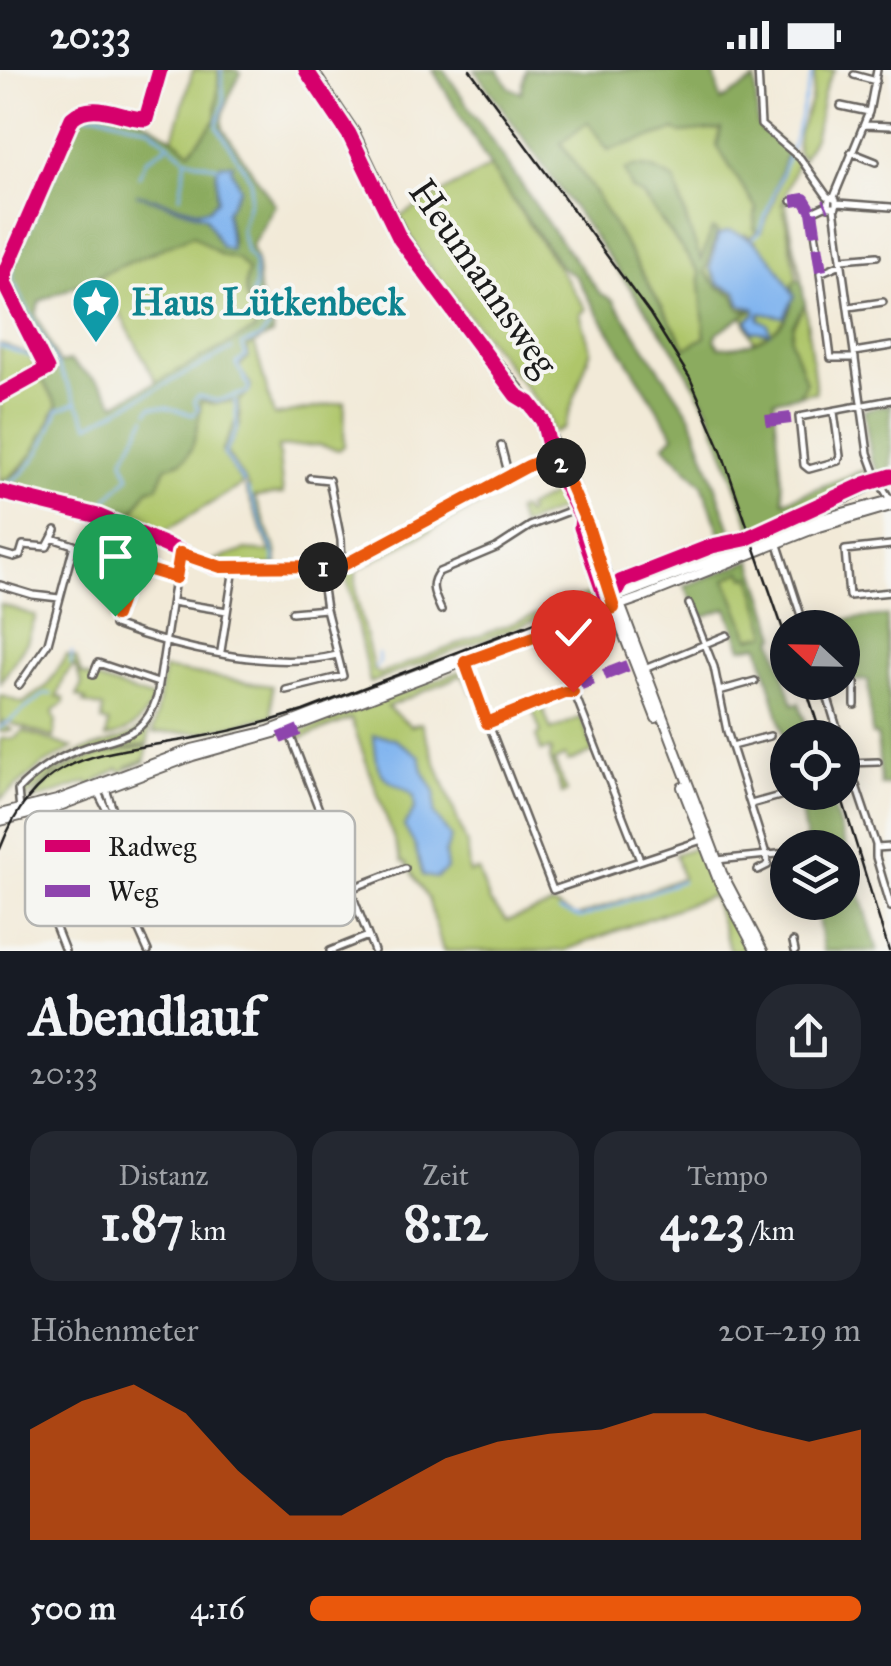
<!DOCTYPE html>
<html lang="de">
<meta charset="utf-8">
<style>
:root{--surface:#171b24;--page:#242831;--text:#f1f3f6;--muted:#9ea1a6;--accent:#ea580c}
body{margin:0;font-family:"IM FELL Great Primer",serif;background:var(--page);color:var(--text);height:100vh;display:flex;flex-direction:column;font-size:38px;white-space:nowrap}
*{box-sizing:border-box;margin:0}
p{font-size:32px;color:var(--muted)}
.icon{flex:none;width:55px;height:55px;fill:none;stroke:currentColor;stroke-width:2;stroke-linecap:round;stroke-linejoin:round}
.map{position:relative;height:881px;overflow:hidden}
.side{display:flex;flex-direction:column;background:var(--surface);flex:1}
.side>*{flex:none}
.needle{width:65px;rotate:292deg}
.tools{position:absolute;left:770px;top:540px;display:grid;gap:20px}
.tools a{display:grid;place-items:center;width:90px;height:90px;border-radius:50%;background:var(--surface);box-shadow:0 5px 25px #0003;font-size:50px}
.pin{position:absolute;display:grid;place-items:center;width:85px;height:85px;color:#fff;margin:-102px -42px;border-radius:50% 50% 50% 0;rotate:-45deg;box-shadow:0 0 10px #0007}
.pin .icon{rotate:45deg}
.km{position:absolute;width:50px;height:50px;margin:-25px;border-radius:50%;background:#222;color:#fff;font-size:28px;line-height:50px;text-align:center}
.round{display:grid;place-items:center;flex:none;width:105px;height:105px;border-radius:40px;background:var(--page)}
.headline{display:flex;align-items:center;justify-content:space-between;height:170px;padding:0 30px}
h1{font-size:55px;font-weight:800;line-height:75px}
.metrics{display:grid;grid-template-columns:repeat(3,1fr);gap:15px;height:170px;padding:10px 30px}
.metrics div{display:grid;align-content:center;border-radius:25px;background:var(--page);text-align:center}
.metrics b{font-size:50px;font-weight:800}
.metrics small{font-size:28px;font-weight:400}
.metrics p{font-size:28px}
.chart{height:280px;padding:20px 30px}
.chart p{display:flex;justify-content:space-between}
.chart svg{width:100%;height:180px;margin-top:10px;fill:var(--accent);opacity:.7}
ul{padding:0 30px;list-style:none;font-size:32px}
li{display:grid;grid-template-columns:160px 120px 1fr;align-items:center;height:75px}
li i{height:25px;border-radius:12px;background:var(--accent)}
.status{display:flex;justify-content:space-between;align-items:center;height:70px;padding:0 50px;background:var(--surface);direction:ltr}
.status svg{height:28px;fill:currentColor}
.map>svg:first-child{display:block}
.green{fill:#afc66b;stroke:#667144;stroke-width:2.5}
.forest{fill:#8bab5f;stroke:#54643e;stroke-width:2.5;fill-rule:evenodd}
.water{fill:#82b5ef;stroke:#4f6886;stroke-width:2.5}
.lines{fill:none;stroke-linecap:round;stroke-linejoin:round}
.stream{stroke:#82b5ef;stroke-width:2.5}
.minor-casing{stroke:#67645e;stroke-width:10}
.major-casing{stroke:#67645e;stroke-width:12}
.minor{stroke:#fff;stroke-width:5}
.major{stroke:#fff;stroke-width:8}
.rail{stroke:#1c1c1c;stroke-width:2.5}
.quiet{stroke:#8e44ad;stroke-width:12;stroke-dasharray:25 12;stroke-linecap:butt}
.cycleway-casing{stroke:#f6f6f2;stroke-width:21}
.cycleway{stroke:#d6006c;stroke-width:15}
.route-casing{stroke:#fff;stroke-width:20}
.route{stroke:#ea580c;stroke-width:12}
.labels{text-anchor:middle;stroke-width:8;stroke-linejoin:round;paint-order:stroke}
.street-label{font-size:38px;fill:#1c1c1c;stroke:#f6f6f2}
.culture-label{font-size:38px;font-weight:bold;fill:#0d838f;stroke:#f6f6f2;text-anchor:start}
.key{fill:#f6f6f2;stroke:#b5b5b2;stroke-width:2.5}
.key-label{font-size:28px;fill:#1c1c1c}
</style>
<div class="status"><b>20:33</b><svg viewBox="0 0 49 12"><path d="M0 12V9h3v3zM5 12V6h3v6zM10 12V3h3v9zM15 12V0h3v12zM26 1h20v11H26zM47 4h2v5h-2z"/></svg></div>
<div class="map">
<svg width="891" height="881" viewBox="0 0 891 881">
<rect width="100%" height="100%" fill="#f6f6f2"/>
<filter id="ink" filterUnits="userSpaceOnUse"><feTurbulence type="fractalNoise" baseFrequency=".01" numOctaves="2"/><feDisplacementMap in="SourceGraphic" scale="20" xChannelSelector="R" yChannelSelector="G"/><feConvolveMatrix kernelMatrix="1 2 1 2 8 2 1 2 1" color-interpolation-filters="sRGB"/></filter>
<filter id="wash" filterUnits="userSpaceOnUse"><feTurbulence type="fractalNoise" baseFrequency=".0048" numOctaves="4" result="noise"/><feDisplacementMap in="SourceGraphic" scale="40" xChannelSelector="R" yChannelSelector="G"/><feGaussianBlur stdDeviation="2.25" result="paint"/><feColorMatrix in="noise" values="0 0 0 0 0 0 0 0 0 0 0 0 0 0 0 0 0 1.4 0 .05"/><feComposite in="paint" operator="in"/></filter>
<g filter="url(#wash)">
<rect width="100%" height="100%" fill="#f2ead8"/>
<path class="green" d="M193 0H219L216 50 190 82 173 68Z
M815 0H835C820 21 822 42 815 65 812 73 806 81 803 89L797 81 799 62 811 31Z
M588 52 608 80 675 60 682 63 721 58 717 76 756 138 754 159 757 161 751 167 745 164 713 204 720 214 736 221 744 237 755 239V244L749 248 762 252 759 249 760 243 793 227 784 208 753 168C768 155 788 97 785 77L798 89 782 134 787 130 786 135 801 207 783 138 797 209 793 213C796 242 781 262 754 271L743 246 749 242 740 239 733 224 718 217 704 202 712 160 702 191 697 185 675 110 632 119 643 126 699 202 705 267 686 278 593 120 561 73Z
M490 97 586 239 580 244 591 280 564 358 554 363 547 345 421 185 399 147Z
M193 164 221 185 238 189 248 201C239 232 254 233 255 261L157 313 99 205Z
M805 234 816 322 799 325 805 317 791 270 793 255Z
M254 272 274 346 345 332 344 376 339 380 318 375 278 377 283 424 254 427 276 480 277 496H232L212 491 246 480 271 482 245 418H249L226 382 240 355 238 331 249 322 238 298 248 287 247 277Z
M0 274 32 286 37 301 58 336C51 343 52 348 48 358 38 382 20 400 0 413Z
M200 330 213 334 234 330 237 348 222 382 243 414 153 468 125 455 148 419 158 416 166 397C168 396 181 392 182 391 196 382 200 343 200 330Z
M551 389C563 396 571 419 573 434L570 436 521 456 516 441 521 439 526 445 529 443 526 438 560 421 549 400 545 399 356 500V525L374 601 380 604 597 521 569 446 574 444 602 525 370 613 345 500Z
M743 500 751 505 768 564 750 569 726 509Z
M0 534 36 546 27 572 0 613Z
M67 585 76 588 81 604 154 629C143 651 131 663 106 668L109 653 102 651 103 638 83 633 86 630 77 626 82 613 74 595 65 606 57 627 64 628V633L53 642 56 651 54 668 4 651 3 654 12 660 0 662V625L23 633 47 616Z
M164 599 272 616V646L203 662 153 663Z
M460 601 473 624 462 605 387 637 411 656 421 653 467 775 469 803 478 800 490 832 507 851 553 835 577 847 682 808 675 784 698 776 751 881H730L712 825 563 881H443L428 829 405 792H402L351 649 299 669 294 664Z
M541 634 551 660 581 647 594 682 568 692 565 686 554 691 567 722 562 724 550 689 551 679 541 681 536 666 541 663 532 638Z
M149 651 148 674 82 687 58 700 21 732V720C40 704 60 690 83 681 108 672 130 671 149 651Z
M23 661 73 678 41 696 1 729 0 669 15 668Z
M148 677 145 689 126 697 147 691 121 702 119 698 89 716 88 712 31 731C60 692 102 682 148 677Z"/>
<path class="forest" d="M219 0H236L241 3C233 20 220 39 223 59L275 135 251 177C264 204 250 228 273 247V264L248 277V287L238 297 251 315 249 322 238 331 240 355 226 382 246 413 243 414 222 382 237 349 234 331 213 334 201 330C200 343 196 382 182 391 181 392 168 396 166 397L158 416 148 419 125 455 0 416 5 409 20 401 34 381 58 336 37 301 2 212 4 202 70 47 76 40C118 29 159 57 190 81L216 50ZM217 104 240 118 226 141 232 173 221 177 206 146 146 127 196 140 209 139 217 130ZM193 165 221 185 238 189 248 201C239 232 254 233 255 260L115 334C100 306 92 311 70 291L59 293 36 245 40 231Z
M433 0H444L553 161 600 223 613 230 691 346 734 468 723 472 702 414 664 375 674 365 575 206 561 197 493 101Z
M475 0H498L509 17 521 23 526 0H713L721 31 755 10 758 56 785 77 787 83 761 162 754 159 756 138 717 76 721 59 681 63 675 60 608 80 588 52 561 73 593 120 686 278 705 267 699 202 643 126 632 119 625 100C642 91 659 102 675 110L687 153 701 190 712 159 717 161 705 202 718 217 733 224 740 239 750 241 717 263 715 270 719 277C758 278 798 257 792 213L801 209 805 234 793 255 791 270 806 312 799 325 774 330 784 431 864 400 868 402 875 417 754 465 709 341 673 278Z
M890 334 891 398 880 406 871 389 864 340Z
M752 490 777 566 773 569 793 634 799 633 811 667 788 668 787 676 759 575 742 578 727 538 700 548 685 516ZM742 501 745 508 751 506 768 564 750 568 726 509Z
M887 546 891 715H881L877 665H872L868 610 851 611 847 561H843L842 558 830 557 829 551Z
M798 723H829L878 881H823L816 833 842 832V778L807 777Z"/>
<path class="water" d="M221 94H233L231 99 240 118 226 142 231 180 221 177 205 146 136 124 196 140 209 139 217 130V100Z
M728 161C761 166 779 197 794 226L784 247 760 243 759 249 768 254 770 263 752 261 747 250 755 244V239L741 235 736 221 719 214 710 198 718 165Z
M373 665 393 668 420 686 423 701 435 722 434 744 451 767 445 784 447 799 436 808 423 806 415 776 404 756 415 739 414 726C405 716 393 716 385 707 374 697 377 678 373 665Z"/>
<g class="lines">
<path class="stream" d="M218 97 186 88 150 58 98 44 81 45 14 192 11 208 89 355 232 279
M139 106 146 90 167 76
M180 126 186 89
M753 168 759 163 793 74 813 0
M0 276 32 287
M235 330 237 359 224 384 244 413
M148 342 151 337H166L193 345 198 339 194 331 198 326 217 331 248 322 249 316 236 294 246 286 242 275 260 268 269 258 268 251 261 250V243L251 230 255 215 254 192 246 182 241 160 250 128 251 110 217 56 224 33 221 0
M5 415C35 400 47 370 58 340L75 333
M0 418 5 417
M247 418 273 481 275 494
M106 445 110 440 105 431 129 406 123 390 146 347
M71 594 72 582
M375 598 380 592 378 584
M0 658 45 624H51
M559 841 581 848 682 811"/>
</g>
</g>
<g filter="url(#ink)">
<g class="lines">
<g class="minor-casing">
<path id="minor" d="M314 0 355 61 405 166 491 283 546 350 617 526
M758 0 761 55 800 88 827 126 836 129V137H828L829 128
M854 5 876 11
M841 36 869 42
M864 55 891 56
M851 82 876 92
M834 127 869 42 877 0
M792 131 804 129 812 142
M838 133 891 137
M834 138 868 383 878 410 891 431
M842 189 877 186
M841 194 820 203 831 288H855
M821 201 812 142 827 135
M849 237 883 232
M854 282 891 276
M834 342 840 386 838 391 809 399 804 395 799 347 891 330
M501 376 509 406
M310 408 329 410 341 470 342 496
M0 422 98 446 216 497H334L349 493 528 396 557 384
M590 467 611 530
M52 468 176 508
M778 475 805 558
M891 475 845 480 849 526 891 522
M0 483 14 487 20 485 23 475 47 477 56 460
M133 495 114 555C176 578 272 601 337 585
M94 504 126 514
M0 515 33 525 59 528
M172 532 227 541
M689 534 714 597 727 661 766 784
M441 540C435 526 428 515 439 502L496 478 530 456 580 437
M292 542 326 539
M847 575 849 611
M221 581 234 498
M465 593 553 820 705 769
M642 600 727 565
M93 605 98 593 158 613
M823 612 840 668
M842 612 855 613V635
M19 615 48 573 74 475
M286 620 343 606 326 539 320 498
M719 621 755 611
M488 652 564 623 575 624 640 790
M287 657 374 881
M842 674 876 775V787L891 837
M732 676 770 666
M848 693 878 692
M106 719 132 797 133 813
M98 723 121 768
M751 734 787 724
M20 740 18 720C35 702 60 686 84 678 119 665 144 669 157 627L179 483
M876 778 891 777
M717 790 788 783
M265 792 254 787 249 792 251 798 330 767
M758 800 768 795 767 784
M126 812 133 813 137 821 128 831 120 827 118 820 128 808 129 800
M350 819 405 798
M251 820 263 818 268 829 277 834 346 808
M125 830 148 881
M793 872 795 881
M65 881 50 843 51 832 91 816 120 815
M330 881 368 866"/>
</g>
<g class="major-casing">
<path id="major" d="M620 534 722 803 763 881
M612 535 656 648
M682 717 718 810 756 881
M0 744 57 730 192 679 268 661 824 448 891 430
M0 751 57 737 193 686 288 659 537 564 640 528 816 458 891 436"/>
</g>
<use href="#minor" class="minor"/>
<use href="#major" class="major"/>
<path class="rail" d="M470 0 650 244 690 308 721 380 788 574
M804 612 822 668
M840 722 889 881
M0 779C38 680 101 685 189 669 228 662 265 653 303 641L851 431 891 411"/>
<path class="quiet" d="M792 131 804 129 812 142
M821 201 812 142 827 135
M766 351 799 347
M573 622 576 616 632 594
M280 668 299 660"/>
<g class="cycleway-casing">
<path id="cycleway" d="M306 0 349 64 400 169 516 325 529 333 543 351 553 392 582 448 581 457 604 524 618 518 620 512 712 476 745 469 865 414 891 406
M0 325 47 299 4 213 5 202 72 48C93 29 122 49 146 49L160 0
M0 422 98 446 216 497H334L349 493 528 396 557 384"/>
</g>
<use href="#cycleway" class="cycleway"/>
</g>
</g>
<g class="lines" filter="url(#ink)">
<g class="route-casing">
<path id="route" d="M115 546 133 495 176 508 180 483 221 497 342 496 528 396 557 384 588 456 614 538 465 592 487 653 564 622H573"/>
</g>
<use href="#route" class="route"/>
</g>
<defs>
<g id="sight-pin" transform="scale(2.5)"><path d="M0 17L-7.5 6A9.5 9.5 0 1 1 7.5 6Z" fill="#0f9aa8" stroke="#f6f6f2"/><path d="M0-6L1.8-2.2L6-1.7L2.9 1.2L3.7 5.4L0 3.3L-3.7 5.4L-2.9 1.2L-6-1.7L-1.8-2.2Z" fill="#fff"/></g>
</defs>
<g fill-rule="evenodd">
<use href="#sight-pin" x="96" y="232"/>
</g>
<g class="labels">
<g class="street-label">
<text transform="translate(484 207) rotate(55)" y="13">Heumannsweg</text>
</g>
<g class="culture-label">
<text x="131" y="245">Haus Lütkenbeck</text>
</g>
</g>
<rect x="25" y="741" width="330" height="115" rx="15" class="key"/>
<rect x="45" y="770" width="45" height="12" fill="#d6006c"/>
<rect x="45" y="815" width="45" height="12" fill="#8e44ad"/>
<g class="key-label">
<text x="108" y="786">Radweg</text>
<text x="108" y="831">Weg</text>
</g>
</svg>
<div class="tools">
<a><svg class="needle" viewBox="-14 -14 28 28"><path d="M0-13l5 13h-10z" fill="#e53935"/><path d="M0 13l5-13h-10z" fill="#9ea1a6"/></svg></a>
<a><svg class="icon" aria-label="locate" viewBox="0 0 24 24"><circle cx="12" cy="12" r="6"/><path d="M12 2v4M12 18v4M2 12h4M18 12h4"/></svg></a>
<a><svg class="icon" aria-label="layers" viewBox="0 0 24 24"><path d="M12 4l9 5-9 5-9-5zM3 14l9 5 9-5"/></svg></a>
</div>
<div class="pin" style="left:115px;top:546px;background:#1e9e55"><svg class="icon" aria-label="arrive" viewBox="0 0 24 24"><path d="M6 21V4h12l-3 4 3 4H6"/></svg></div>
<div class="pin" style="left:573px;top:622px;background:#d93025"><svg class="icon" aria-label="check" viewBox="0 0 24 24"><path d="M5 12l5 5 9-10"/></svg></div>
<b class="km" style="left:323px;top:497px">1</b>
<b class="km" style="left:561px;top:393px">2</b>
</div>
<section class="side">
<div class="headline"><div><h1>Abendlauf</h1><p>20:33</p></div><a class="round"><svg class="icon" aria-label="share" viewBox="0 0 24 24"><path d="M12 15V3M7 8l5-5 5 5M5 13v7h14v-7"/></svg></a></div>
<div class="metrics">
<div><p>Distanz</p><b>1.87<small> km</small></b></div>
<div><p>Zeit</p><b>8:12</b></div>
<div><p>Tempo</p><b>4:23<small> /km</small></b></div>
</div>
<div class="chart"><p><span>Höhenmeter</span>201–219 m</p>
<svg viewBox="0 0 160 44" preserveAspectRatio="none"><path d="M0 44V17L10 10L20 6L30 13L40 27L50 38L60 38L70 31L80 24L90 20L100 18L110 17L120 13L130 13L140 17L150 20L160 17V44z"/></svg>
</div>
<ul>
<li><b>500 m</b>4:16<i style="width:100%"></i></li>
</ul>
</section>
